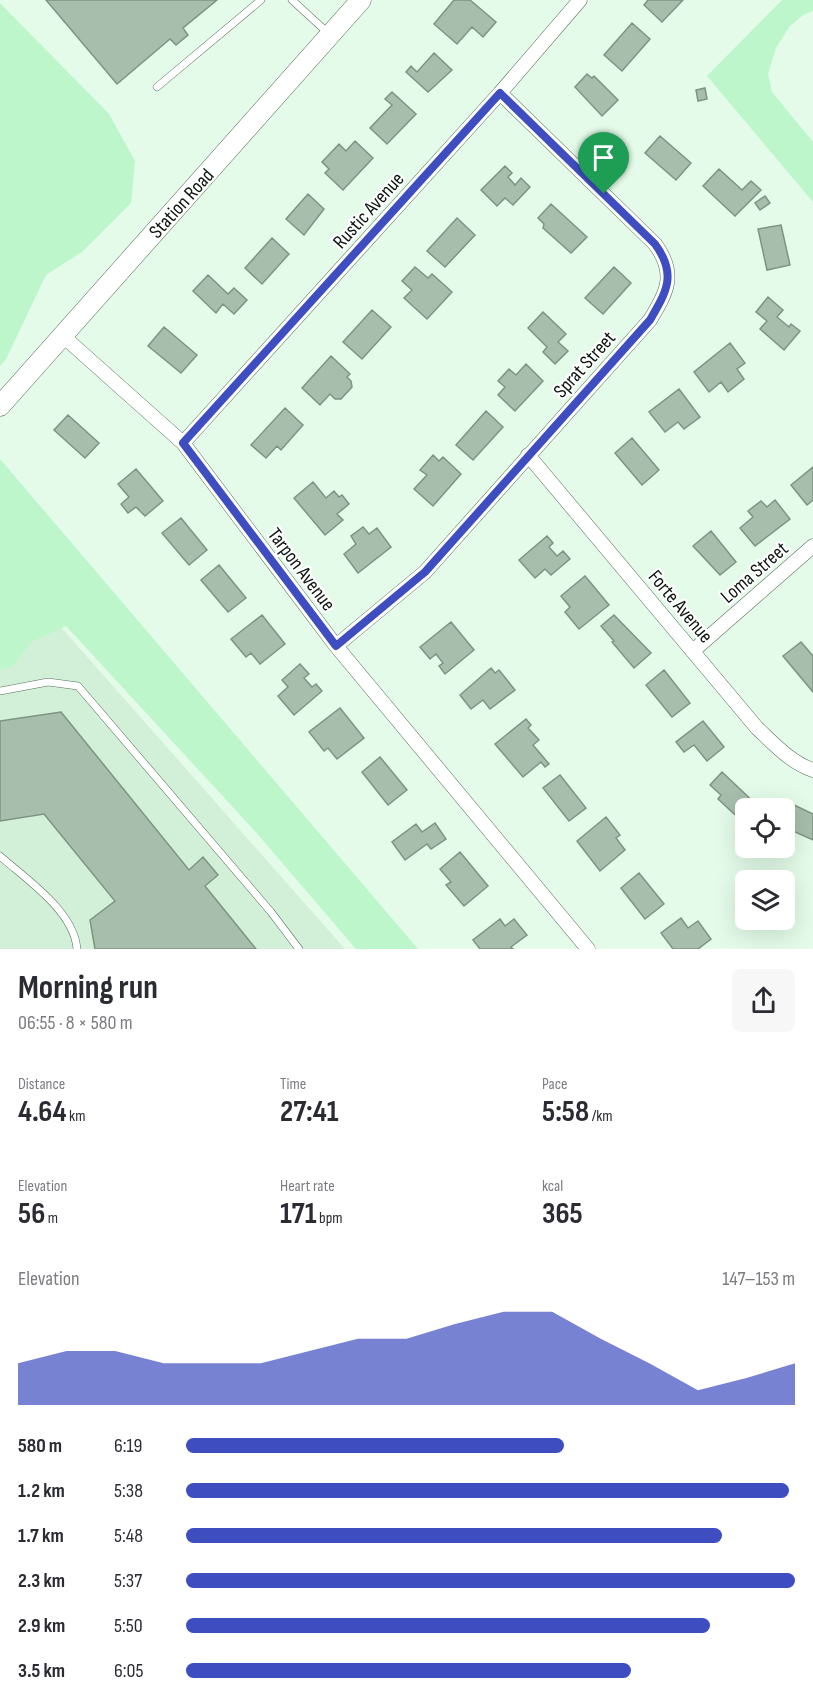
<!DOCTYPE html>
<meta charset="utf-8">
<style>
:root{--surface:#fff;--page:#f7f7f7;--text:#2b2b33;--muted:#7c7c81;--accent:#3e4ec1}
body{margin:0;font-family:"Sofia Sans Condensed",sans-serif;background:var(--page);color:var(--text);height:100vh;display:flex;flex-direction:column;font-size:22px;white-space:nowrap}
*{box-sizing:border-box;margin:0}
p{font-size:20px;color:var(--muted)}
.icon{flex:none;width:33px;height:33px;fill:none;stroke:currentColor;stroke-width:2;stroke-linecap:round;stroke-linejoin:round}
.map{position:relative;height:949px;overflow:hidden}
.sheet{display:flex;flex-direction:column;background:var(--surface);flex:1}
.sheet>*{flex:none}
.buttons{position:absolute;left:735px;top:798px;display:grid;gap:12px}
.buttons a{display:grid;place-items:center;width:60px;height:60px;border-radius:9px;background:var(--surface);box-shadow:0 6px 24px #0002;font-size:30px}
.pin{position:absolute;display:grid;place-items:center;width:51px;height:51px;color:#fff;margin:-62px -26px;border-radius:50% 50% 50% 0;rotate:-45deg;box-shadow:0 0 6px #0007}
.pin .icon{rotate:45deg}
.round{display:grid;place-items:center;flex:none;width:63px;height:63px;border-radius:9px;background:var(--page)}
.overview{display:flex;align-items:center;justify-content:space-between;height:102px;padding:0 18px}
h1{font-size:33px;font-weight:700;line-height:45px}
.figures{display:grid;grid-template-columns:repeat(3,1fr);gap:9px;height:102px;padding:6px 18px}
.figures div{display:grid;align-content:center}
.figures b{font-size:30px;font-weight:700}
.figures small{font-size:16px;font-weight:400}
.figures p{font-size:16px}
.chart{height:168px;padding:12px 18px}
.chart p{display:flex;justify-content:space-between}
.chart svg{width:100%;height:108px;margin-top:6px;fill:var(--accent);opacity:.7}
ul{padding:0 18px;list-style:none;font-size:20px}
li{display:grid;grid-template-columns:96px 72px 1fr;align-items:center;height:45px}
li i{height:15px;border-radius:8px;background:var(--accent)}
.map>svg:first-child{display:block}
.built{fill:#d2f0d8}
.green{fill:#bdf6ca}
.building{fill:#a7beac;stroke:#7e9483;stroke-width:1.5}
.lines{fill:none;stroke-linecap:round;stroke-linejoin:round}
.lane-casing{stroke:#5a6f5f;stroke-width:8}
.street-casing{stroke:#5a6f5f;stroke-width:15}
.secondary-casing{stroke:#5a6f5f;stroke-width:21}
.lane{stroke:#fff;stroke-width:7}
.street{stroke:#fff;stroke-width:14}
.secondary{stroke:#fff;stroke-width:20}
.route-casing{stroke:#fff;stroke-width:12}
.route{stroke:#3e4ec1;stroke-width:8}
.labels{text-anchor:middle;stroke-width:4.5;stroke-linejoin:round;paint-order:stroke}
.street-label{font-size:20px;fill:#0e1610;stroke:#fff}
</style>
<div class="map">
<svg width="813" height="949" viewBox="0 0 813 949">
<rect width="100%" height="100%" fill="#e3fbe8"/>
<path class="built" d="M0 558 345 949H0Z"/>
<path class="green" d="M782 0H813V11L803 15 790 26 776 48 768 74 772 92 813 142V202L707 76Z
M0 3 109 114 135 161 131 203 82 252 46 275 6 359 0 366Z
M0 459 418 949H356L254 830 66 626 31 642 11 668 0 669Z"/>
<path class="building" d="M46 0H217L183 28 188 35 176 45 170 39 117 84Z
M454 0H470L496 22 483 37 472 27 457 44 434 24Z
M648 0H683L662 22 644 5Z
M632 23 650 39 622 71 604 55Z
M434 53 452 70 428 92 406 72 411 66 417 72Z
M587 74 592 78 594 76 618 100 602 116 575 87Z
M705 88 707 99 698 101 696 90Z
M392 92 416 114 387 144 370 128 392 105 385 99Z
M660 136 691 163 676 180 645 153Z
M355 141 373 158 343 190 325 173 329 169 322 162 339 144 346 151Z
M505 166 512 173 508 177 515 185 521 178 530 187 513 205 505 198 497 206 481 190Z
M719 169 742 190 751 181 761 190 735 216 703 186Z
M308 194 324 209 304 235 286 219Z
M765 196 770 203 760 210 755 203Z
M551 204 587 237 571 253 543 228 544 224 538 218Z
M457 218 475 235 445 267 427 251Z
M781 225 790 265 767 270 758 229Z
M272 238 289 254 262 284 245 268Z
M415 267 428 278 432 274 452 292 427 319 404 298 412 290 402 281Z
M614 267 631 283 603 314 585 298Z
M208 275 228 294 234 288 247 300 234 314 223 304 216 313 193 291Z
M768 297 783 310 777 317 789 327 791 324 800 331 784 350 760 329 767 321 756 312Z
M372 310 391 327 362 359 343 342Z
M543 312 566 334 558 342 568 351 555 364 543 352 547 347 528 328Z
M164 327 197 355 181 373 148 346Z
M730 343 745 363 737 369 744 379 728 392 721 382 709 392 694 372Z
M331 356 350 374 347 377 351 381 352 387 341 399H335L330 394 320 405 302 388Z
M526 364 543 381 515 411 498 395 505 387 498 381 509 369 516 375Z
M679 389 700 417 684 429 678 422 665 432 649 412Z
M285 408 303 425 281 450 277 446 266 458 251 445Z
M486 411 503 427 473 460 456 445Z
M68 415 99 443 85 458 54 430Z
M632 438 659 470 642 485 615 453Z
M433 455 439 461 443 457 461 474 433 506 414 489 427 475 420 470Z
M813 467V500L807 505 791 485Z
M136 469 163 501 145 516 136 507 128 513 121 504 129 497 118 484Z
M313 482 326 498 334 491 339 497 342 495 349 504 337 514 343 520 325 535 294 498Z
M775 500 790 519 755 546 740 528 753 517 748 511 761 501 767 507Z
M181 518 207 550 189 565 162 533Z
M363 527 369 534 377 528 391 547 358 573 344 554 356 544 351 536Z
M711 531 736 562 720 575 693 546Z
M547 536 553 543 549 547 557 556 563 551 570 559 551 575 545 569 535 578 519 560Z
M219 565 246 598 228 612 201 580Z
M585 576 609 605 579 629 565 612 570 607 561 596Z
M262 615 285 644 260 664 251 653 246 657 231 639Z
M614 615 651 653 634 668 612 642 614 641 601 626Z
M451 622 474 650 445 674 439 666 443 663 436 654 430 659 420 647Z
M801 642 813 656V692L783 656Z
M300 664 309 674 304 678 312 687 316 684 322 691 294 715 278 696 288 687 282 680Z
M491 668 495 673 499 670 515 690 490 709 483 700 471 709 460 695Z
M664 670 690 703 672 717 646 685Z
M340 708 364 738 337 759 328 748 324 751 309 732Z
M61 712 189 870 203 857 218 875 205 886 256 949H95L90 920 115 901 44 814 0 821V721Z
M526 719 531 725 528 728 539 740 533 745 549 764 545 767 541 762 523 777 495 744Z
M703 721 724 747 707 761 694 745 684 752 676 742Z
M380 757 407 790 388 805 362 772Z
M722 772 760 808H746V825L718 799 721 795 710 785Z
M560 775 586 808 569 821 543 788Z
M792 804 813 814V840L784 827V821Z
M606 817 620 835 616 838 625 850 600 871 577 841Z
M435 823 446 839 431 849 427 844 405 860 392 842 416 824 422 832Z
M460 852 488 886 464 906 446 885 451 882 440 869Z
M639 873 664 904 645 919 621 888Z
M681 918 688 928 698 921 711 939 698 949H673L661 933Z
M500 919 505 926 514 919 527 935 511 947 513 949H480L473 940Z"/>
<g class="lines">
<g class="lane-casing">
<path id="lane" d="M292 0 328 33
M157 87 261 0
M0 691 48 682 78 686 271 912 299 949
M0 856C27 880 74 911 77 949"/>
</g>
<g class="street-casing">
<path id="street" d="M63 336 183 443 336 646 588 949
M183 443 500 93 580 0
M528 455 757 728C773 743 791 763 813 770
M336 646 425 572 650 320C667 292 677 274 655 244L500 93
M694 650 813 546"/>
</g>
<g class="secondary-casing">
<path id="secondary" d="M0 406 361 0"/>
</g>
<use href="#lane" class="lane"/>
<use href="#street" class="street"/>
<use href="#secondary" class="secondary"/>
</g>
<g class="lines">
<g class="route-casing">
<path id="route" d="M500 93 655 244C677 274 667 291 650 320L425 572 336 646 183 443Z"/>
</g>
<use href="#route" class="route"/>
</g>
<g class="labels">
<g class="street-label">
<text transform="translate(181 203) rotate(-48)" y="7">Station Road</text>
<text transform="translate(368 210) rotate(-48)" y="7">Rustic Avenue</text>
<text transform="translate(584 364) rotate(-48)" y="7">Sprat Street</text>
<text transform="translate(302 569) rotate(53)" y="7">Tarpon Avenue</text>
<text transform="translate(754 572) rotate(-41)" y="7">Loma Street</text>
<text transform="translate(681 606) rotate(50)" y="7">Forte Avenue</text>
</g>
</g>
</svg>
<div class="buttons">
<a><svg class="icon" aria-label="locate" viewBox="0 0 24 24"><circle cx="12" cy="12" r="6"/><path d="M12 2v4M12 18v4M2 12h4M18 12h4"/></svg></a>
<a><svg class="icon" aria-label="layers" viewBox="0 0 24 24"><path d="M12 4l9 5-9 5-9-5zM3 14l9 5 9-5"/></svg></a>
</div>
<div class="pin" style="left:604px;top:194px;background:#1e9e55"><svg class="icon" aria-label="arrive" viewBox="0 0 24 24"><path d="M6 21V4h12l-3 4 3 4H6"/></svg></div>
</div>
<section class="sheet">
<div class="overview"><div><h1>Morning run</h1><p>06:55 · 8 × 580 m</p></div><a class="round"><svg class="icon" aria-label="share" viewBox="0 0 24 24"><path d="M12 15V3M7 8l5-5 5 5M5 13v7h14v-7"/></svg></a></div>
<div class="figures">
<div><p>Distance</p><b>4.64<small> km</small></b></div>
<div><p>Time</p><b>27:41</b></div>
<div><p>Pace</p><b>5:58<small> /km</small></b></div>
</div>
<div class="figures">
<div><p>Elevation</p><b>56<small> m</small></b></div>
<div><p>Heart rate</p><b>171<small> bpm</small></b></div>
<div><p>kcal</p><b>365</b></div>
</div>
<div class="chart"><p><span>Elevation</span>147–153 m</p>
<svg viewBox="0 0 160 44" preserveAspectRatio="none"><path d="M0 44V27L10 22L20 22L30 27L40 27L50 27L60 22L70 17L80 17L90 11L100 6L110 6L120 17L130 27L140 38L150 33L160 27V44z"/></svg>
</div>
<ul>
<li><b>580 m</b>6:19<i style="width:62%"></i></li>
<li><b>1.2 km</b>5:38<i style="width:99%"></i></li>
<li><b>1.7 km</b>5:48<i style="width:88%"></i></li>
<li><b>2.3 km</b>5:37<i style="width:100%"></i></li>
<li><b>2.9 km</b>5:50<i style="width:86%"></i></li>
<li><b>3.5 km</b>6:05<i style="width:73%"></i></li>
</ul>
</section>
